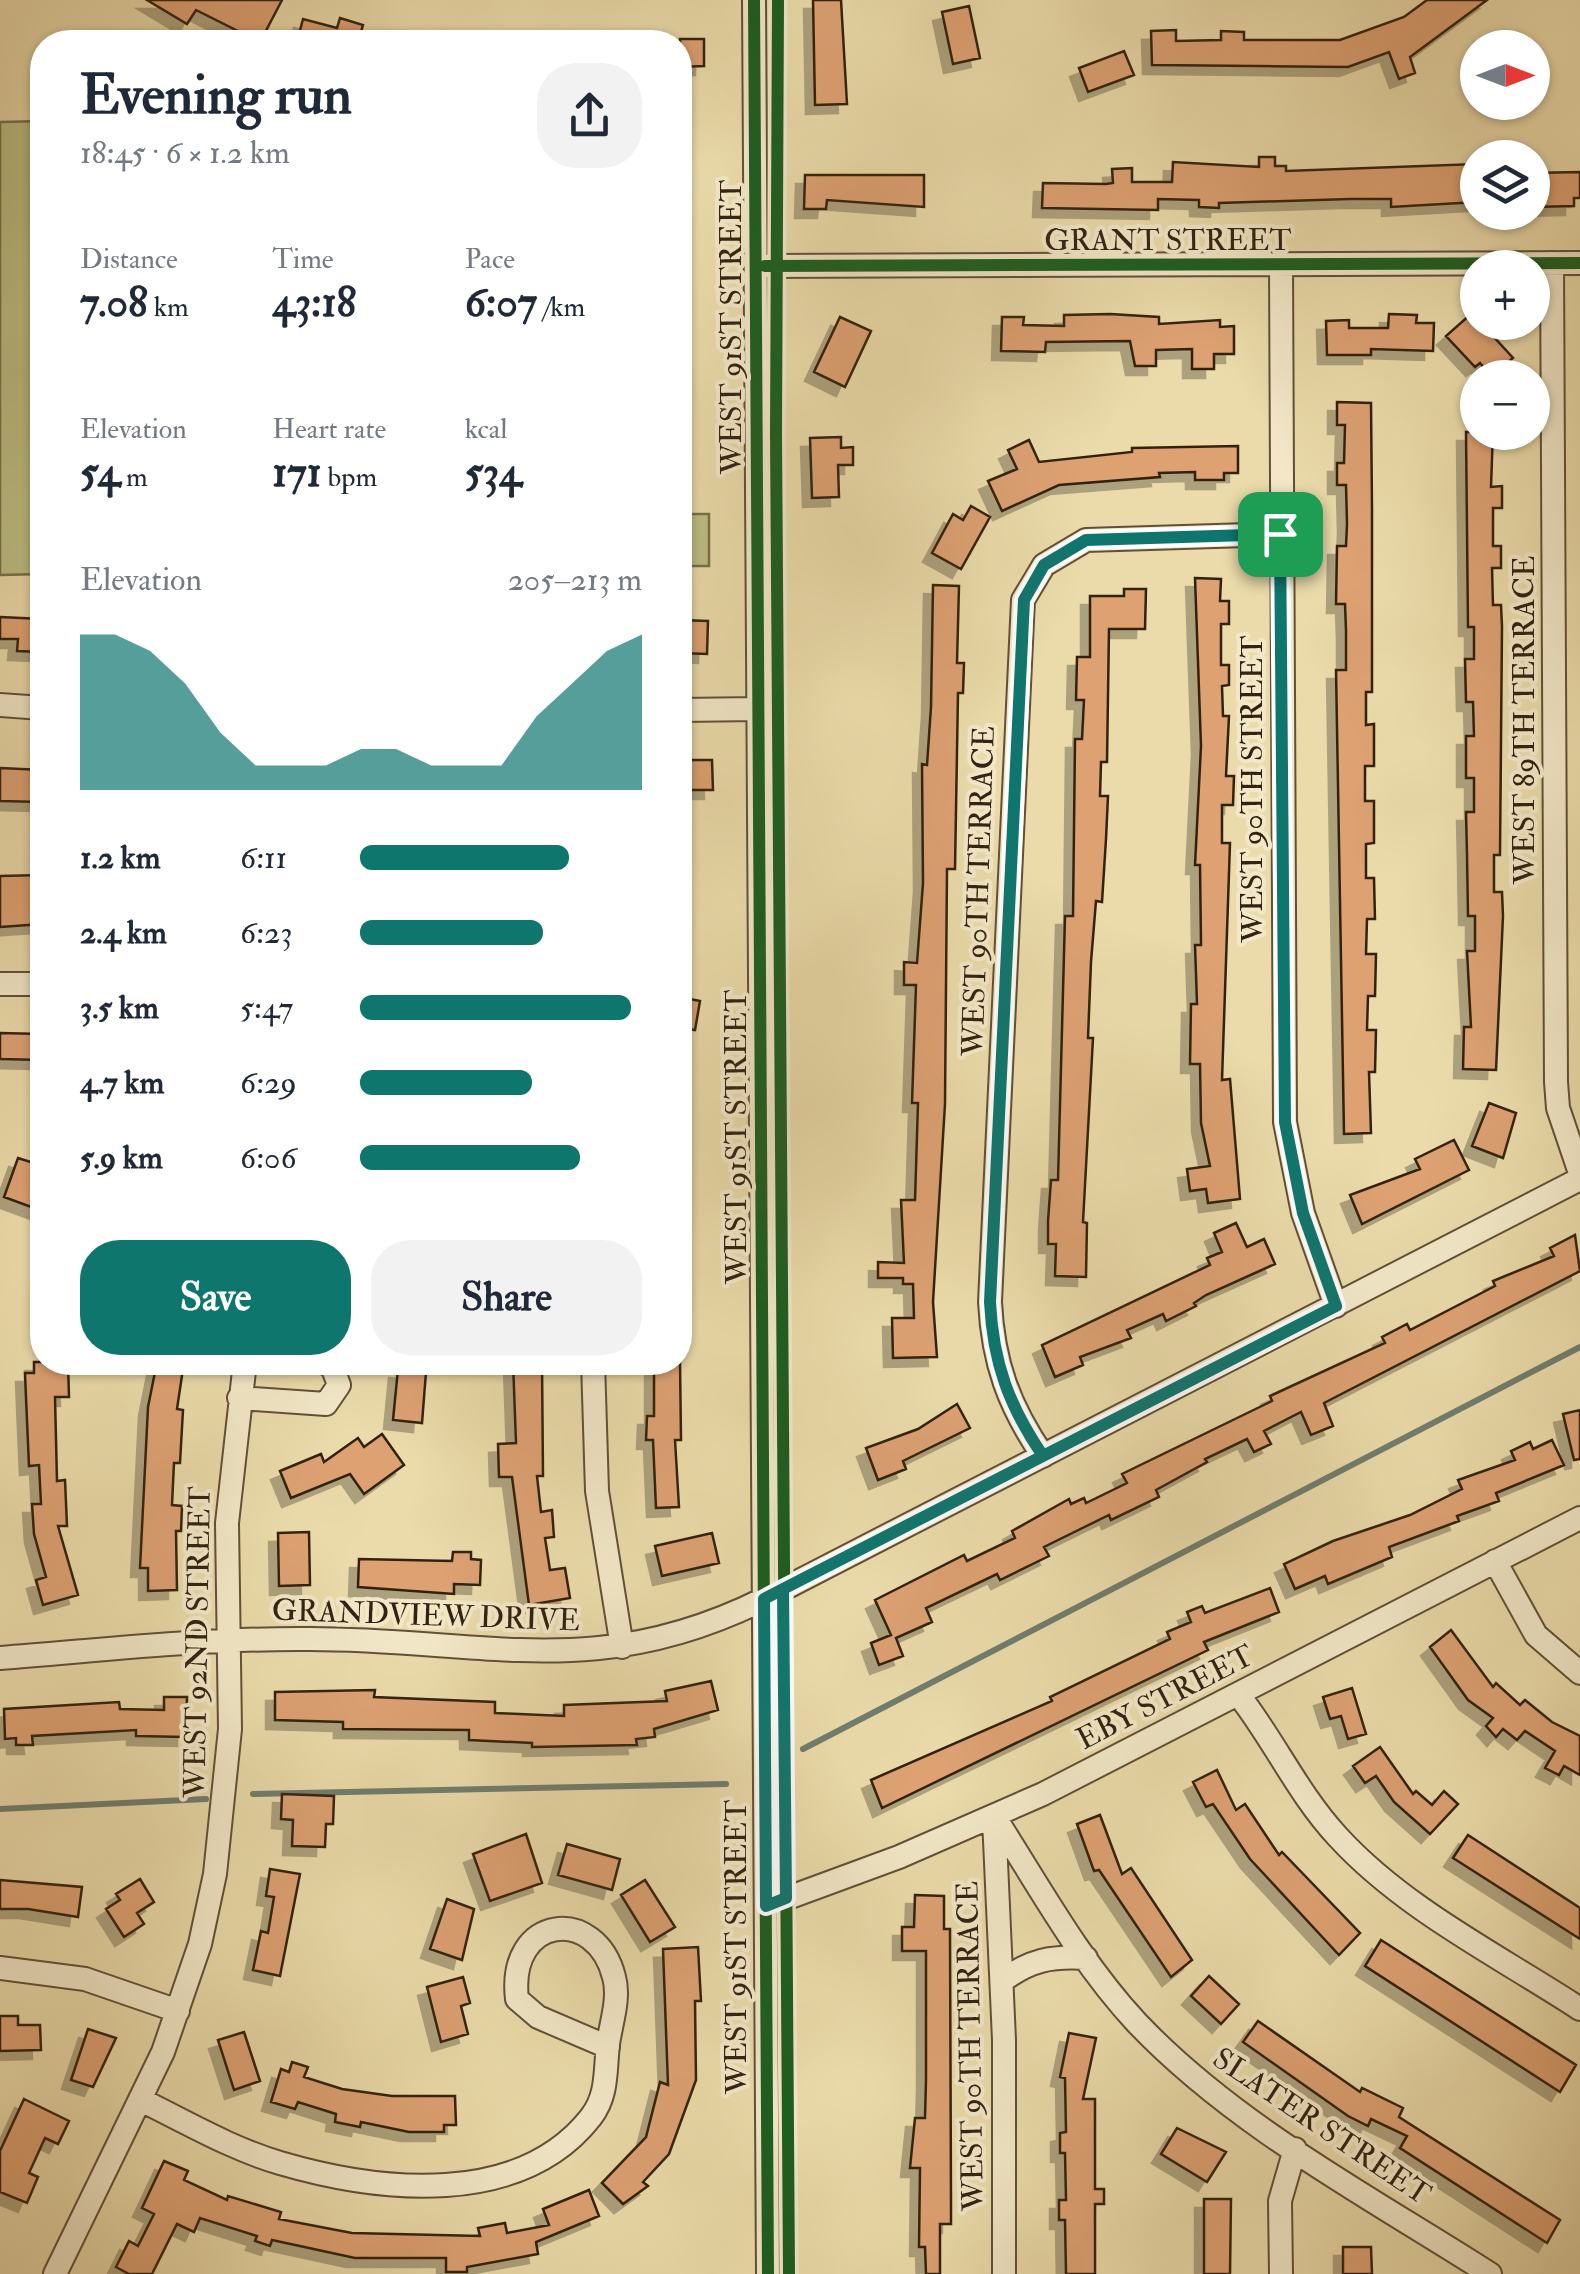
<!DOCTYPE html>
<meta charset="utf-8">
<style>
:root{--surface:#fff;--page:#f2f2f3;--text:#1f2937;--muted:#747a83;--accent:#0f766e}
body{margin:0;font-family:"IM FELL Double Pica",serif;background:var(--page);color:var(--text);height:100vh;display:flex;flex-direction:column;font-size:38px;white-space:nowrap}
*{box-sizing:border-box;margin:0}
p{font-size:32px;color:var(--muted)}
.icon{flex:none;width:55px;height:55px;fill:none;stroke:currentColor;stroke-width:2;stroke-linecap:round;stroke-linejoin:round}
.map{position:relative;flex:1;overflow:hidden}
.side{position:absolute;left:30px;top:30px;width:662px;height:1345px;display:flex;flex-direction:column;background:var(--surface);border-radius:40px;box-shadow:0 2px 8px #0004}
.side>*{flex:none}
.needle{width:65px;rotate:90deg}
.tools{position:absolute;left:1460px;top:30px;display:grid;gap:20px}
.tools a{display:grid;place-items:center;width:90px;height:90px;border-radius:50%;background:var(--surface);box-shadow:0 2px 8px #0004;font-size:50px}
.pin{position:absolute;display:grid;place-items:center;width:85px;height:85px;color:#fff;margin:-42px;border-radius:20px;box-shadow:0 5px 15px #0006}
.round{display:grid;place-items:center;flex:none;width:105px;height:105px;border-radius:40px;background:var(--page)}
.head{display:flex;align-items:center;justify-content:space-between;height:170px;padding:0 50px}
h1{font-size:55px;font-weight:800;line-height:75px}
.stats{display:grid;grid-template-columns:repeat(3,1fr);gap:15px;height:170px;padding:10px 50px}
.stats div{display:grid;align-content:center}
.stats b{font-size:42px;font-weight:800}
.stats small{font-size:28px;font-weight:400}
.stats p{font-size:28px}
.chart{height:280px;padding:20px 50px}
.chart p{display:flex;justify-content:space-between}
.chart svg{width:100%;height:180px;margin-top:10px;fill:var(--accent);opacity:.7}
.cta{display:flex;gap:20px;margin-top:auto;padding:20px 50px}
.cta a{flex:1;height:115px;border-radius:40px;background:var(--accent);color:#fff;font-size:40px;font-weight:800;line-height:115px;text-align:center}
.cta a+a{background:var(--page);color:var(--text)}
ul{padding:0 50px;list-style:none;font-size:32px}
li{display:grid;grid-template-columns:160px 120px 1fr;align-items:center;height:75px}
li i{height:25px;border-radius:12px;background:var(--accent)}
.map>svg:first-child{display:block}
.green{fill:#bcbf85;stroke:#78704b;stroke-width:2.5}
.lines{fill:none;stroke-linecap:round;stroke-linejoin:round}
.stream{stroke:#707e6e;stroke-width:6}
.building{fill:#dda172;stroke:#321;stroke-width:2.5;filter:url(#shadow)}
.minor-casing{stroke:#615037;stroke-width:26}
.minor{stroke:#f2e8c8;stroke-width:22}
.cycleway-casing{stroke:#f2e8c8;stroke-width:19}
.cycleway{stroke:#1b5e20;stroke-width:12}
.route-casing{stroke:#fff;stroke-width:20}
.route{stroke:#0f766e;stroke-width:12}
.labels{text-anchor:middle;stroke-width:8;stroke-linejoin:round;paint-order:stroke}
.street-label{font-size:30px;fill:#321;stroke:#f2e8c8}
</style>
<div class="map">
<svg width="1580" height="2274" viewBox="0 0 1580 2274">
<defs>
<filter id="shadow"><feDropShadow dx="-9" dy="9" stdDeviation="0" flood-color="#0004"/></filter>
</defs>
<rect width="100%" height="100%" fill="#ebdbaa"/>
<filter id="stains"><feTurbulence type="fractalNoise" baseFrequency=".002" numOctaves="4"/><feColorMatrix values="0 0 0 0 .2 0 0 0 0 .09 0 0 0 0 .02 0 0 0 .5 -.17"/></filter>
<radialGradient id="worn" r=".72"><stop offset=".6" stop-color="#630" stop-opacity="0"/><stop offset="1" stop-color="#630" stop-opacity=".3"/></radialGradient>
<path class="green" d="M42 121V574L0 575V122Z
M680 514H709V566H680Z"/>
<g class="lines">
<path class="stream" d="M803 1749 1580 1347
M253 1794 726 1784
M0 1809 206 1799"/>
</g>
<path class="building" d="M147 0H282L260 42 196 10 187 24Z
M813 0H841L847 104 815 105Z
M1427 0H1487L1410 57 1415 73 1399 79 1389 52 1348 67 1152 65 1151 31 1176 30V41L1221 40V31L1244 32V40H1340L1404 17Z
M969 6 980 58 953 64 942 12Z
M340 18 363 25 360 35 371 38 370 42H297L303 19 337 28Z
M680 39H704V66L680 67Z
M1124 51 1134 75 1088 92 1079 68Z
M1259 157H1275V166H1286V171L1477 164V202L1391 207V199H1350L1219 203V208L1199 207V200L1158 199V210L1042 208 1043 183 1106 184 1113 183 1112 169 1132 168V182H1172L1173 162 1259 167Z
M1580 172V198H1574V206L1532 207V173Z
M805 175H924V207L827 200 826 209H804Z
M1472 313 1513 358 1492 377 1480 363 1475 367 1446 336Z
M1110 314 1159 317V324L1220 320V327L1234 326V354H1214V369H1192V349L1156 350V366H1135L1130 341 1046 342 1045 352 1001 351 1002 317H1024L1023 325 1064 326V315Z
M1389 314 1417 315 1416 323H1434L1433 351 1371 349V355H1327L1326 321 1349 320V328H1388Z
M840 317 871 331 845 387 814 372Z
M1337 402 1371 403 1372 508V692H1366V725L1374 724V766H1365V801H1374V843L1366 844V878H1374L1375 919H1367L1366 954H1376L1375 996H1368L1367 1030H1376L1375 1072H1369L1371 1133 1344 1134 1336 670H1346V631L1345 604H1336L1337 546H1346L1347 524 1346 485H1337V463H1344L1345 425H1337Z
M1466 432H1493L1491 487 1502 486V508H1493V546H1501V568H1492L1493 605H1501L1502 626 1500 855H1494V892H1502L1503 916 1496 1070 1463 1069 1464 1027H1471L1467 951H1475V916H1468L1467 855 1466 812H1474V778H1466V736H1474L1473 702H1466L1465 659H1474V627H1468Z
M841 437V448L853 447V465H838L839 497 812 498 810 438Z
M1029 440 1039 462 1132 452V448L1238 446V473H1224V480H1195V472L1159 473 1160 477 1059 485 1002 511 988 481 1017 469 1008 450Z
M971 506 990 517 961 569 932 553 953 514 963 520Z
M1195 578 1221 579 1220 601H1229V624H1221V665H1229V685L1222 686 1223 716H1229L1226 776H1234L1233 805H1222V843H1230L1222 1080 1230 1079 1240 1199 1208 1203 1206 1189 1190 1191 1187 1169 1210 1166 1201 1123 1200 1064H1190L1191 1004H1197L1195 945H1201L1200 865H1195L1201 746Z
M933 585 959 586 957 663H964L963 693H958L955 869H947L945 1104 933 1302 937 1357 893 1358 892 1318H914L913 1284H903V1278H878V1262L904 1263 901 1200H915L918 1103H912L916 985H904V962L917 963 923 883 922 764 927 765 931 707Z
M1124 589H1146L1145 629H1109L1107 762H1101L1100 796H1108L1106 839 1102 902 1096 901 1091 962 1088 1038H1093L1083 1222 1087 1223 1086 1277 1055 1276 1056 1244H1048V1221L1051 1180H1058L1065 916H1073L1075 739H1082L1084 700H1076L1077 657H1090V596H1124Z
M0 617 42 619V652L17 651 18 639H0Z
M680 620 708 621 707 654 680 653Z
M680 760H712L713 790H680Z
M0 768 42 770V802L0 801Z
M42 875V924L0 927V876Z
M680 997 700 1001 695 1030 680 1028Z
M0 1033 42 1034V1060L0 1059Z
M1489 1103 1516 1113 1503 1158 1472 1146Z
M1454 1140 1469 1170 1362 1224 1350 1195 1420 1169 1415 1159Z
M18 1158 37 1164 34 1172 42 1175V1211L4 1197Z
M1236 1223 1247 1247 1264 1239 1275 1264 1206 1295 1194 1303 1196 1306 1166 1321 1163 1314 1127 1330 1131 1338 1080 1357 1083 1365 1055 1377 1042 1345 1210 1265 1207 1258 1222 1252 1214 1233Z
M1575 1235 1580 1271 1324 1403 1333 1426 1311 1435 1301 1412 1264 1431 1271 1444 1254 1452 1247 1439 1205 1459 1207 1462 1156 1490 1159 1497 1111 1520 1109 1515 1044 1547 1049 1556 1000 1580 997 1574 926 1608 932 1622 896 1638 903 1656 879 1665 871 1643 891 1635 875 1600 964 1555 967 1561 1015 1538 1012 1531 1069 1499 1071 1504 1084 1498 1086 1503 1127 1483 1122 1474 1272 1401 1270 1396 1385 1343 1382 1337 1407 1324 1410 1330 1495 1286 1493 1281 1554 1256 1550 1248Z
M34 1362H68L69 1397H55L57 1481 65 1480 67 1526H58L78 1595 43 1605 36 1580 46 1577 34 1534 32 1504H41L39 1465 29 1466 26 1398 25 1373H34Z
M157 1362H184L177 1409 183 1410 180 1463H174L172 1505 182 1506 181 1531H176L177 1590 148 1591V1568H140L148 1407Z
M513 1362H542L543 1476H537L541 1512 552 1510 554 1537 545 1538 550 1570 565 1568 570 1598 529 1605 512 1477H499L498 1444 516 1443Z
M654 1362H680L681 1440H675L679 1507 656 1508 653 1440H646L647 1416H654Z
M398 1369 426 1372 422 1423 393 1420Z
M957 1404 970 1428 903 1461 906 1469 878 1480 866 1448 918 1429Z
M1580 1410V1459L1574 1460 1563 1414Z
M382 1434 404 1465 364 1494 350 1474 291 1498 280 1471 321 1454 324 1462 358 1438 364 1447Z
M1552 1440 1564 1465 1496 1493 1499 1501 1457 1516 1459 1521 1389 1547 1392 1557 1328 1584 1325 1576 1295 1589 1284 1564 1333 1541 1410 1515 1462 1489 1458 1480 1515 1460 1511 1451 1530 1442 1533 1449Z
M309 1532 310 1585 279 1586 278 1533Z
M712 1533 719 1563 662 1576 655 1546Z
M453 1552H471V1559L481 1560 480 1585 454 1584V1594L358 1587 359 1559 452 1561Z
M1270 1588 1279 1612 1204 1642 1208 1650 882 1808 871 1780 1052 1701 1050 1697 1170 1639 1167 1632 1191 1622 1187 1612 1202 1606 1205 1613Z
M1451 1630 1493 1687 1496 1683 1520 1705 1525 1700 1552 1722 1580 1736V1775L1564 1766 1559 1775 1545 1768 1555 1751 1525 1731 1517 1740 1503 1729 1496 1737 1486 1726 1493 1718 1468 1700 1430 1647Z
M711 1681 718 1710 654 1729 655 1737 636 1739 637 1745 532 1747V1743L469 1740V1730L343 1729V1722L275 1720V1692L375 1690 374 1697 495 1702V1713L564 1716V1705L667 1701 665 1691Z
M1352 1688 1366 1734 1348 1739 1341 1716 1330 1719 1323 1697Z
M164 1697H187L186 1737 136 1736V1730L32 1736 33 1745H16V1738L5 1739 4 1709 119 1702 120 1709 164 1710Z
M1380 1747 1413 1794 1416 1791 1432 1805 1444 1791 1458 1804 1430 1834 1394 1802 1376 1776 1365 1783 1353 1766Z
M1217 1770 1236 1810 1245 1804 1279 1855 1282 1852 1360 1933 1339 1955 1250 1859 1213 1804 1206 1807 1193 1782Z
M282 1794 334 1796 333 1824H326L325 1847 292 1846 293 1820 281 1819Z
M1100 1815 1122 1874 1131 1868 1192 1960 1171 1977 1099 1870 1094 1871 1077 1824Z
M526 1834 542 1883 490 1901 473 1854Z
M1468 1835 1580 1908V1939L1453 1858Z
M567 1844 620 1859 612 1890 558 1875Z
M270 1869 300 1874 280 1976 253 1970 261 1931 268 1933 274 1897 266 1896Z
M140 1879 154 1902 137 1913 144 1924 124 1937 106 1909 120 1900 116 1894Z
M0 1880 82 1887 78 1917 28 1909H0Z
M645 1880 675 1927 650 1942 621 1895Z
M915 1895 944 1896V1929H950L951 2204V2224H940V2274H926L925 2247H919L920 2168H910L915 2118H925L926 2080V1951H902V1927H914Z
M447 1899 474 1909 462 1960 430 1949Z
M1381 1940 1576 2065 1560 2092 1365 1966Z
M698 1947 701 2001H695L696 2080 669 2154 643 2182 648 2186 623 2204 602 2183 646 2137 660 2082 668 2085 663 1949Z
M1209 1976 1239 2004 1221 2024 1191 1996Z
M463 1977 470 2003 461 2006 468 2034 441 2042 427 1987Z
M0 2016H18V2025H40L41 2050 0 2051Z
M1258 2021 1360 2092 1362 2088 1403 2108 1399 2117 1560 2220 1547 2243 1400 2148 1407 2136 1371 2119 1368 2126 1348 2116 1243 2042Z
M88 2029 116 2038 93 2087 71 2080Z
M244 2032 260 2081 234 2090 218 2040Z
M1069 2033 1096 2038 1083 2099H1095V2189H1104V2204H1095V2274H1066L1065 2220H1059V2200H1066L1065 2153H1060V2133L1066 2132 1065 2078 1060 2077Z
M292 2062 308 2067 304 2077 342 2089 392 2096H455L456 2125H444V2132H409L361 2122 360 2127 335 2122 336 2114 298 2102 295 2109 271 2102 281 2069 289 2072Z
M24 2099 69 2121 58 2144 45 2138 29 2173 38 2177 27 2203 0 2192V2151Z
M1177 2128 1226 2152 1207 2182 1161 2154Z
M164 2161 188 2171 184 2180 227 2200 228 2196 281 2212 279 2219 352 2233 480 2236 478 2228 505 2223 507 2233 549 2225 543 2209 589 2190 599 2216 536 2242 538 2254 467 2267V2272H446V2258H355L272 2240 270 2246 255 2241 257 2236 200 2218 194 2232 177 2224 152 2274H129L116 2267 129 2241 138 2246 154 2214 142 2208Z
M1204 2199H1231L1230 2274H1204Z
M1343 2247H1371L1372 2274H1343Z"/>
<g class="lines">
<g class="minor-casing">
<path id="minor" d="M754 0 768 2274
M1552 263 1556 1082 1558 1108 1580 1173
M1281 264 1285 1122 1303 1213 1336 1306
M756 266 1580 263
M0 705 42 708
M680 710 758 709
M0 984H42
M593 1362 597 1491 622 1647
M239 1398 326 1404 339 1385 332 1366 323 1362
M1043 1456C1009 1406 993 1363 990 1302L1023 600 1044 565 1086 540 1279 534
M1495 1561 1536 1635 1580 1673
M0 1658C103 1650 207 1638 310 1639 484 1639 596 1683 764 1599L1580 1179
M1238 1694C1274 1740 1298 1794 1338 1837 1404 1909 1499 1956 1580 2009
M994 1816C1039 1886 1080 1962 1137 2023 1236 2127 1370 2197 1490 2274
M994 1818 1004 2040V2274
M766 1906 899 1857 1043 1794 1580 1518
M0 1968 85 1979 178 2011
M1002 1981C1030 1960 1051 1956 1086 1958
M141 2100C186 2122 232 2149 280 2163 379 2192 520 2208 591 2117 608 2095 605 2070 608 2044 611 2023 620 1998 614 1977 596 1905 507 1915 517 1999L538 2017 608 2047
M55 2274 163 2052 200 1944 215 1874 230 1729 227 1523 245 1362
M1281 2274 1280 2201 1295 2149"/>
</g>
<use href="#minor" class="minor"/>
<g class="cycleway-casing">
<path id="cycleway" d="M754 0 768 2274
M778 0 776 434 789 2274
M765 266 1580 263"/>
</g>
<use href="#cycleway" class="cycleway"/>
</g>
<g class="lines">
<g class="route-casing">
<path id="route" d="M1280 534 1285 1122 1303 1213 1336 1306C1152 1400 967 1495 783 1589L764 1599 766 1906 786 1898 783 1589 1043 1456C1009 1406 993 1363 990 1302L1024 600 1044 565 1086 540 1280 534"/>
</g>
<use href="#route" class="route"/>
</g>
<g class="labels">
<g class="street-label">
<text x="1168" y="250">GRANT STREET</text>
<text transform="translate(731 327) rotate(-90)" y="10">WEST 91ST STREET</text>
<text transform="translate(1524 720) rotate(-90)" y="10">WEST 89TH TERRACE</text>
<text transform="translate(1252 789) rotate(-90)" y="10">WEST 90TH STREET</text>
<text transform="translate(978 891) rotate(-88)" y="10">WEST 90TH TERRACE</text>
<text transform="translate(736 1137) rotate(-90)" y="10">WEST 91ST STREET</text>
<text transform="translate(426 1615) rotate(2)" y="10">GRANDVIEW DRIVE</text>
<text transform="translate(197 1642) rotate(-89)" y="10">WEST 92ND STREET</text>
<text transform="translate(1165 1697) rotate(-27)" y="10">EBY STREET</text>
<text transform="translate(736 1947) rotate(-90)" y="10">WEST 91ST STREET</text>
<text transform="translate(970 2046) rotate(-91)" y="10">WEST 90TH TERRACE</text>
<text transform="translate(1322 2126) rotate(34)" y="10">SLATER STREET</text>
</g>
</g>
<rect width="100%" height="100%" filter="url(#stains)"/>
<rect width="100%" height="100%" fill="url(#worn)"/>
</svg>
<div class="tools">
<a><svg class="needle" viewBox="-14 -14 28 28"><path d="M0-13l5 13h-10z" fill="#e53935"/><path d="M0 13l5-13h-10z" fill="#747a83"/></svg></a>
<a><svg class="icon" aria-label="layers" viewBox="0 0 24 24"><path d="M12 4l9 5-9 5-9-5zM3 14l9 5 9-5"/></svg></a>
<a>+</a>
<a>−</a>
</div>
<div class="pin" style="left:1280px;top:534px;background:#1e9e55"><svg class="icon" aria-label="arrive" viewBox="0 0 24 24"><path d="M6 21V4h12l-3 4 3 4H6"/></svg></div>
<section class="side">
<div class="head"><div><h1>Evening run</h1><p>18:45 · 6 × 1.2 km</p></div><a class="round"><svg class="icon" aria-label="share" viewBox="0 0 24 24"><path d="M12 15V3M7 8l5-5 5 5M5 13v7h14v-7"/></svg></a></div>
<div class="stats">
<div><p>Distance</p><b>7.08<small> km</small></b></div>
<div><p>Time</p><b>43:18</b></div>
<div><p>Pace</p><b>6:07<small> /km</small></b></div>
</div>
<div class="stats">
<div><p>Elevation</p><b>54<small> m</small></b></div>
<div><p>Heart rate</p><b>171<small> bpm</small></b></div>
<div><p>kcal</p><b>534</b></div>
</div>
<div class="chart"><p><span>Elevation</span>205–213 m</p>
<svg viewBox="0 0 160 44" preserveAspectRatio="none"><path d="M0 44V6L10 6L20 10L30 18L40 30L50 38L60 38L70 38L80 34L90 34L100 38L110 38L120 38L130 26L140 18L150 10L160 6V44z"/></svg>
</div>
<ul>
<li><b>1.2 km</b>6:11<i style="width:74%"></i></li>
<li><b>2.4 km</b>6:23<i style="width:65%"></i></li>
<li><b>3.5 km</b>5:47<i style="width:96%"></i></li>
<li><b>4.7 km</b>6:29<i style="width:61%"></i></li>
<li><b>5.9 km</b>6:06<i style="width:78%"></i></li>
</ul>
<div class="cta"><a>Save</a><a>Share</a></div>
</section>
</div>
